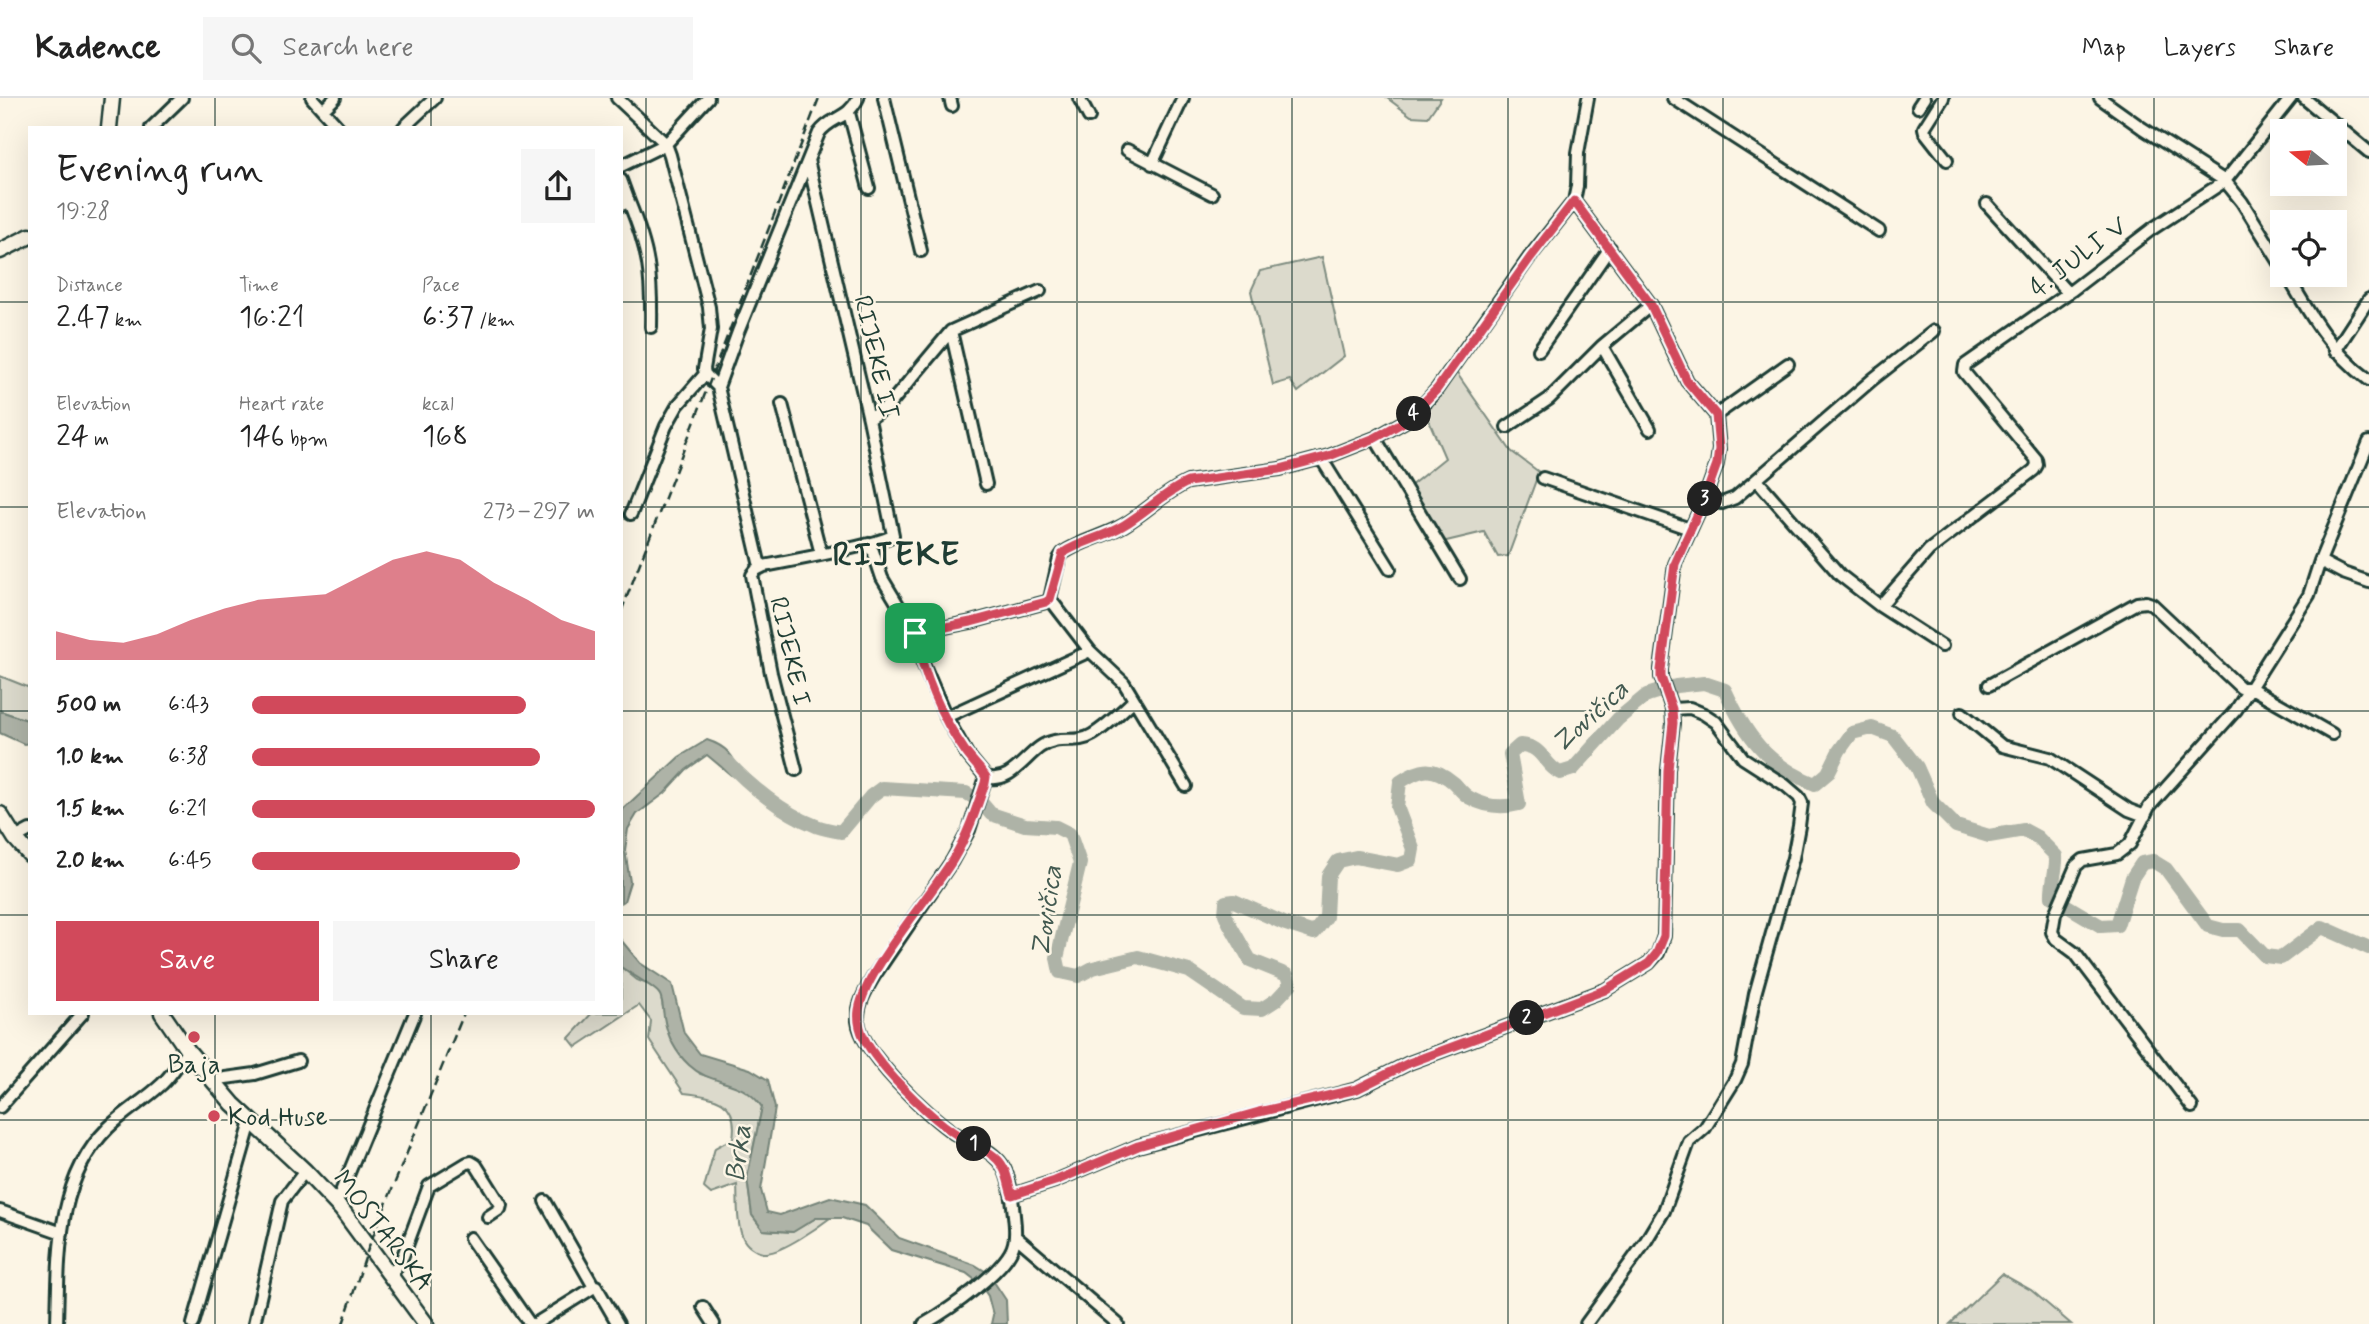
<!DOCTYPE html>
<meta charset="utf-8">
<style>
:root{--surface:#fff;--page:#f6f6f6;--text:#222;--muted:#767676;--line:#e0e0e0;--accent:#d1495b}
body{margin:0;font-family:Mynerve,sans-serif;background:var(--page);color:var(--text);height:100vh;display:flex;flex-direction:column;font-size:26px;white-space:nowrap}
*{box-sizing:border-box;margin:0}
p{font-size:23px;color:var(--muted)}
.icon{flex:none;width:38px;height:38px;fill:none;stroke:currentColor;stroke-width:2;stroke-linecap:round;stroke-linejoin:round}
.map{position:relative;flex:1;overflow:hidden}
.side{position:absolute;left:28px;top:28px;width:595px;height:889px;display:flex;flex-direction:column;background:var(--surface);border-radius:0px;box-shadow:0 7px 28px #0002}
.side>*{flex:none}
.needle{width:46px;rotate:288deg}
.tools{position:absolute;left:2270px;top:21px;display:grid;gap:14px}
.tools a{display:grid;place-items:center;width:77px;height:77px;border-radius:0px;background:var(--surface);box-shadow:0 7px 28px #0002;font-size:35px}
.pin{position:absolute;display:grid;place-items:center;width:60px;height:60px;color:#fff;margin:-30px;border-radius:14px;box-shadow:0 4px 10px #0006}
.km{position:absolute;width:35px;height:35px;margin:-18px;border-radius:50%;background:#222;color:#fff;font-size:19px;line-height:35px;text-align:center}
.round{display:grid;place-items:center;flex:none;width:74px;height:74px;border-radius:0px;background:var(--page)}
.overview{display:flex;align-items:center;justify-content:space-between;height:119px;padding:0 28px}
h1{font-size:38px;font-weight:600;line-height:52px}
.stats{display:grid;grid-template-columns:repeat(3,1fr);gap:10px;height:119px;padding:7px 28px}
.stats div{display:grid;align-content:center}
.stats b{font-size:30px;font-weight:600}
.stats small{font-size:19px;font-weight:400}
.stats p{font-size:19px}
.chart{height:196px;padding:14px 28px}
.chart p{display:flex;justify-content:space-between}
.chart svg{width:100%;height:126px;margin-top:7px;fill:var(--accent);opacity:.7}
.cta{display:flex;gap:14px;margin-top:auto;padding:14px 28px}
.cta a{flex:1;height:80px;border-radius:0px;background:var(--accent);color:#fff;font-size:28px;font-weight:600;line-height:80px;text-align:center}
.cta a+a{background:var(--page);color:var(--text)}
ul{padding:0 28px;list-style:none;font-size:23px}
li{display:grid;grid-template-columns:112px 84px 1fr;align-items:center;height:52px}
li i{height:18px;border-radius:9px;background:var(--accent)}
header{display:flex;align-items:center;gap:42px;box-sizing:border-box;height:98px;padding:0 35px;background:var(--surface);border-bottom:2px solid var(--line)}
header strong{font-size:33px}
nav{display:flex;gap:38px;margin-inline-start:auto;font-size:24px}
.search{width:490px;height:63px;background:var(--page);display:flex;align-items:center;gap:18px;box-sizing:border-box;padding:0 24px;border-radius:0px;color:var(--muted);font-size:26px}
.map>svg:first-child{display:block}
.green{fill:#dcdacc;stroke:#7e8c80;stroke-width:2}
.water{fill:#aeb3a7;stroke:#758479;stroke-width:2}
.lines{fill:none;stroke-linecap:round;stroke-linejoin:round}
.river{stroke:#aeb3a7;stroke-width:14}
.minor-casing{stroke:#1f3d34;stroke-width:16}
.major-casing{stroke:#1f3d34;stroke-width:19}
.minor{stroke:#fcf5e5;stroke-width:10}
.major{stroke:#fcf5e5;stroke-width:14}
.rail{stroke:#1f3d34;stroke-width:2.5;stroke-dasharray:10 5;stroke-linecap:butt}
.route-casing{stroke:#fff;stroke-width:14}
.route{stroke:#d1495b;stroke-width:9}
.grid{fill:none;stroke:#1f3d34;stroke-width:2;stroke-opacity:0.55}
.poi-dot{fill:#d1495b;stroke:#fcf5e5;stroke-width:2.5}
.labels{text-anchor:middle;stroke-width:5;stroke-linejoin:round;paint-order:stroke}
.street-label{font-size:26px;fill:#1f3d34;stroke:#fcf5e5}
.poi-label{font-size:26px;fill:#1f3d34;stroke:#fcf5e5}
.water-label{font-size:28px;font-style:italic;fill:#435a51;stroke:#fcf5e5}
.district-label{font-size:33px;font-weight:bold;letter-spacing:2px;fill:#1f3d34;stroke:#fcf5e5}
</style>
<header>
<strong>Kadence</strong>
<div class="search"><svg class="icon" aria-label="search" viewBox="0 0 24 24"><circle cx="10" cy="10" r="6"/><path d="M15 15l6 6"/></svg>Search here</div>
<nav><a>Map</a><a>Layers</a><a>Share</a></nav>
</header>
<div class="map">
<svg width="2369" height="1226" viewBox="0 0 2369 1226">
<rect width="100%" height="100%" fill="#fcf5e5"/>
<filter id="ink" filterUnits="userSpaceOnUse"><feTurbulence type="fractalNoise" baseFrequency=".0143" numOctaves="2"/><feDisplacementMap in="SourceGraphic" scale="14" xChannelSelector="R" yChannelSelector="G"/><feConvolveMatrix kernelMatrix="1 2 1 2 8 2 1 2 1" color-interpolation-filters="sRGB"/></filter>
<g filter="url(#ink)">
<path class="green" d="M1387 0H1441L1428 19 1411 18Z
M1322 159 1344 258 1298 294 1290 282 1273 287 1251 193 1260 173Z
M1456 274 1511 353 1539 374 1508 458 1498 459 1484 434 1442 444 1409 389 1445 360 1426 316Z
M0 578 30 590V623L0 613Z
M621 869 637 882 654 889 661 898 666 927 700 976 742 989 754 997 762 1009 747 1080 752 1117 763 1132 792 1134 816 1120H830C817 1130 784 1153 767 1155 759 1156 748 1149 744 1142 736 1127 738 1103 737 1087L711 1096 704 1090 715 1050 733 1040C739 1003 715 998 684 995L649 942 651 923 639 907 576 949 569 940 592 915H621Z
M2002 1176 2031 1192 2071 1226H1950Z"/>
<path class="water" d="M0 613 30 623V645L24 646 0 635Z
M707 642C726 648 735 658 740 678L731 677 707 657 686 672 665 695 637 716 628 731 625 752 630 784 624 803 621 805V713L679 659Z
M621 842 640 865 672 886 684 935 700 956 750 971 768 982 775 1010 761 1092 767 1114 780 1117 830 1099 865 1107 899 1140 975 1167 988 1175 1006 1202 1007 1226H991L993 1217 988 1198 979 1185 966 1175 891 1152 866 1128 842 1120H816L793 1134 763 1132 752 1117 747 1080 762 1009C741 979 712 989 689 967 675 954 667 937 664 919 663 912 663 903 660 897 657 890 630 876 621 869Z"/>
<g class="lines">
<path class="river" d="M728 664C748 687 785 716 814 727 822 731 832 732 841 734L871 698 882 690 966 695 980 703 991 716 1025 727 1056 729 1070 736 1080 765 1057 860 1060 874 1078 878 1093 870 1138 859 1189 873 1243 910 1262 911 1276 902 1290 887 1287 877 1250 862 1229 825 1225 816 1226 804 1234 803 1286 826 1314 835 1326 819 1328 778 1338 763 1356 759 1398 767 1411 762 1413 751 1397 709 1400 684C1421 670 1433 667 1454 685 1459 690 1464 697 1470 700 1486 709 1503 710 1519 706L1510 656 1520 647C1544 648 1542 666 1560 675L1573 671 1618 621 1647 597 1676 588 1704 585 1725 592C1746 638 1767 667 1815 686L1828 675 1839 653 1852 635 1872 630 1893 638 1917 669 1933 705 1956 728 1989 738 2024 732 2037 739 2056 758C2057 772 2051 785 2052 799L2101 828 2117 827 2132 780 2142 765 2153 763 2166 771 2208 828 2223 832H2240L2265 858 2281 860 2322 829 2369 850"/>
<g class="minor-casing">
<path id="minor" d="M312 0 339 30
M617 0 666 46 670 57 709 209 711 231 704 271 705 276 718 289 759 464 764 468
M884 0 921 153
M950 0 952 8
M1079 0 1089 19
M1673 0 1879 133
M1943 0 1924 30 1925 34 1947 62
M2100 0 2142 30 2225 83 2242 104 2282 168
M2304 0 2369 54
M1918 9 1924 0
M323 12 335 0
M849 15 869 90
M151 30 182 0
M403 30 435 0
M1127 52 1212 96
M1152 66 1183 0
M621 68 666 46 708 0
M621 82 629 104
M1987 106 2068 195
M621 107 629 104C649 153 652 176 651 229
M2287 177C2310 217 2331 254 2369 282
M951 233 986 386
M1602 248 1650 331
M1539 252 1610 150
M2335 253 2369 201
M718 289 738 234 819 35C831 18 848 22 858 0
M782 306 821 456
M1716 317 1788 266
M869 321 890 306 951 233 1040 193
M1507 329 1549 301 1602 248 1651 207
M1375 340 1460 481
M1321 360 1390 471
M1543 380 1690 431
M1757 382 1840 477 1880 508 1942 548
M1704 402 1722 405 1735 400 1873 281 1934 233
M631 416 666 328 678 307 705 276
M865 447 873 453 882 480 915 535 920 558 946 619 967 656 986 679 969 732 952 763 874 878C866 892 857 906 858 923 861 954 927 1017 954 1035 968 1044 987 1049 999 1063 1009 1074 1011 1094 1013 1108 1014 1120 1017 1134 1014 1145 1009 1171 947 1213 924 1226
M2320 463 2343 475 2369 484
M1050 501 1090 553 1124 585 1186 688
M1880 508 1929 452 2034 372 2037 367 2036 361 1964 274 1965 267 2071 193 2152 131 2225 83 2291 0
M915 535 971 524 1046 504 1050 501 1059 461 1063 455C1080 443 1105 438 1124 427 1146 414 1165 394 1188 384L1280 371 1329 358 1375 340 1407 322 1422 308 1437 291 1529 160 1574 103 1577 88 1578 55 1588 0
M1989 587 2137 505 2146 504 2152 506 2241 590H2251L2332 636
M1962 615 2002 648 2050 660 2129 712 2145 718
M946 619 1090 553
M796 672 771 575 752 477 756 472 764 468C785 464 883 446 893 437L869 321 808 62
M986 679C1009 686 1023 661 1040 649 1059 636 1076 647 1092 637 1107 628 1121 614 1134 602
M15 740 30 732
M211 982 255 976 298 963
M0 1009 83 915
M2192 1009 2075 855 2056 841 2052 834 2055 816 2076 768 2083 762 2117 756 2130 746 2149 709 2236 612 2309 497 2320 463 2369 344
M1012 1097 1055 1083 1138 1048 1357 991 1409 965 1605 892 1649 865 1658 855 1664 838 1668 672 1673 625 1672 611 1661 579V571L1675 466 1704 402 1717 366 1719 351 1716 317 1687 283 1651 207 1574 103
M545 1103 594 1189
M336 1106 415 915
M0 1113 62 1135
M1015 1138 1118 1226
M470 1140 530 1226
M391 1178 403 1158 429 1088 467 1065 471 1064 476 1067 501 1107 500 1111 488 1119
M703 1209 714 1226
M57 1226C59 1157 56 1082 108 1030 124 1014 145 1002 162 986 172 977 179 964 188 953
M193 1226 251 1024
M254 1226 282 1103 305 1073
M535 1226 596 1188 618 1226
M1586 1226 1644 1146 1664 1113 1689 1044 1705 1030 1735 982 1742 966 1755 896 1793 760 1799 728 1802 705 1799 699 1785 687 1743 660 1716 624 1704 616 1690 610 1672 611"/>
</g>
<g class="major-casing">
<path id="major" d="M109 30 112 0
M0 153 30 138
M0 716 15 740 30 757
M162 915 188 953 233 1006 305 1073 342 1112 426 1226"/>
</g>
<use href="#minor" class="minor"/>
<use href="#major" class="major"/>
<path class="rail" d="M621 514 819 0
M343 1226 369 1148 464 915"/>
</g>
</g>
<g class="lines" filter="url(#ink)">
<g class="route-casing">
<path id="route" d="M1574 103 1651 207 1687 283 1716 317 1719 351 1717 366 1704 402 1675 466 1661 572V579L1672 611 1673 625 1668 672 1664 838 1657 855 1649 865 1605 892 1409 965 1357 991 1259 1014 1138 1048 1055 1083 1012 1097C1008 1085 1007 1071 998 1062 986 1049 967 1044 953 1034 931 1019 897 986 880 964 868 949 856 932 859 912 865 873 929 800 952 763 967 739 976 712 985 685L986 679C980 670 971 662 965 653 941 619 923 576 915 535L971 524 1046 504 1050 501 1063 455C1081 443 1105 439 1124 427 1146 414 1165 394 1188 384L1280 371 1329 358 1375 340 1407 322 1437 291 1530 160Z"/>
</g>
<use href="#route" class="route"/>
</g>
<path class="grid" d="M215 0V30M431 0V30M646 0V1226M861 0V1226M1077 0V1226M1292 0V1226M1508 0V1226M1723 0V1226M1938 0V1226M2154 0V1226M0 204H30M621 204H2369M0 409H30M621 409H2369M0 613H30M621 613H2369M0 817H30M621 817H2369M215 915V1226M431 915V1226M0 1022H2369"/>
<g class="poi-dot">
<circle cx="194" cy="939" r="7"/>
<circle cx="214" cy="1018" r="7"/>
</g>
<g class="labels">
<g class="street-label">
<text transform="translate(2078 158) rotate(-37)" y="9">4. JULI V</text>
<text transform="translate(877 259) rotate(77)" y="9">RIJEKE II</text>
<text transform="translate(791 553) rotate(77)" y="9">RIJEKE I</text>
<text transform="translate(384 1132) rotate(52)" y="9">MOSTARSKA</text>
</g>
<g class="poi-label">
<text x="194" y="975">Baja</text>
<text x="228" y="1027" text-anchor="start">Kod Huse</text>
</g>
<g class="water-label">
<text transform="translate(1589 617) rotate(-42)" y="10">Zovičica</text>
<text transform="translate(1045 813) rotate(-82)" y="10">Zovičica</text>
<text transform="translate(737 1055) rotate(-83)" y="10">Brka</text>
</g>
<g class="district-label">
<text x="897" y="467">RIJEKE</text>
</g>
</g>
</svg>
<div class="tools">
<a><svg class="needle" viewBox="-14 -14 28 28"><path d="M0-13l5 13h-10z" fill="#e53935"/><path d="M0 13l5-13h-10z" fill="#767676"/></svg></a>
<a><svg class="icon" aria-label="locate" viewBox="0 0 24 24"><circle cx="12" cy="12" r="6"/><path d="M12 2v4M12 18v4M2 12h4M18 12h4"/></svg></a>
</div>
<div class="pin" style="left:915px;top:535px;background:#1e9e55"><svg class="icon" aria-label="arrive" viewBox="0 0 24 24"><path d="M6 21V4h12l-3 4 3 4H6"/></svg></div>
<b class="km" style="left:974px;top:1046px">1</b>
<b class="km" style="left:1527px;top:920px">2</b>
<b class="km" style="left:1705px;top:401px">3</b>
<b class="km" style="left:1414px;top:316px">4</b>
<section class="side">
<div class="overview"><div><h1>Evening run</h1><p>19:28</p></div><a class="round"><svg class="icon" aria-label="share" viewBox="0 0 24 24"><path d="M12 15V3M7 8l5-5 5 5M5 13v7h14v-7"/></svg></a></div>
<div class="stats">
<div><p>Distance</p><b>2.47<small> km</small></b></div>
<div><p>Time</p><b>16:21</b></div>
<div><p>Pace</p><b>6:37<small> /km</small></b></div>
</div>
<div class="stats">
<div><p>Elevation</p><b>24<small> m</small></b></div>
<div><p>Heart rate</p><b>146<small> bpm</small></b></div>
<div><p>kcal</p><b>168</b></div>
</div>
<div class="chart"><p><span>Elevation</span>273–297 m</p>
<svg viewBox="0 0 160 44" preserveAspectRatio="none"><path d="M0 44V34L10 37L20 38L30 35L40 30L50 26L60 23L70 22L80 21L90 15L100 9L110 6L120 9L130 17L140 23L150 30L160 34V44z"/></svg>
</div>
<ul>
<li><b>500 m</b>6:43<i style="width:80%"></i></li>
<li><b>1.0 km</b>6:38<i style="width:84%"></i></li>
<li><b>1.5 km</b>6:21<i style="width:100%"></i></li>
<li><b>2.0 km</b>6:45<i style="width:78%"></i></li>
</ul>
<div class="cta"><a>Save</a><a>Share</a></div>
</section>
</div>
